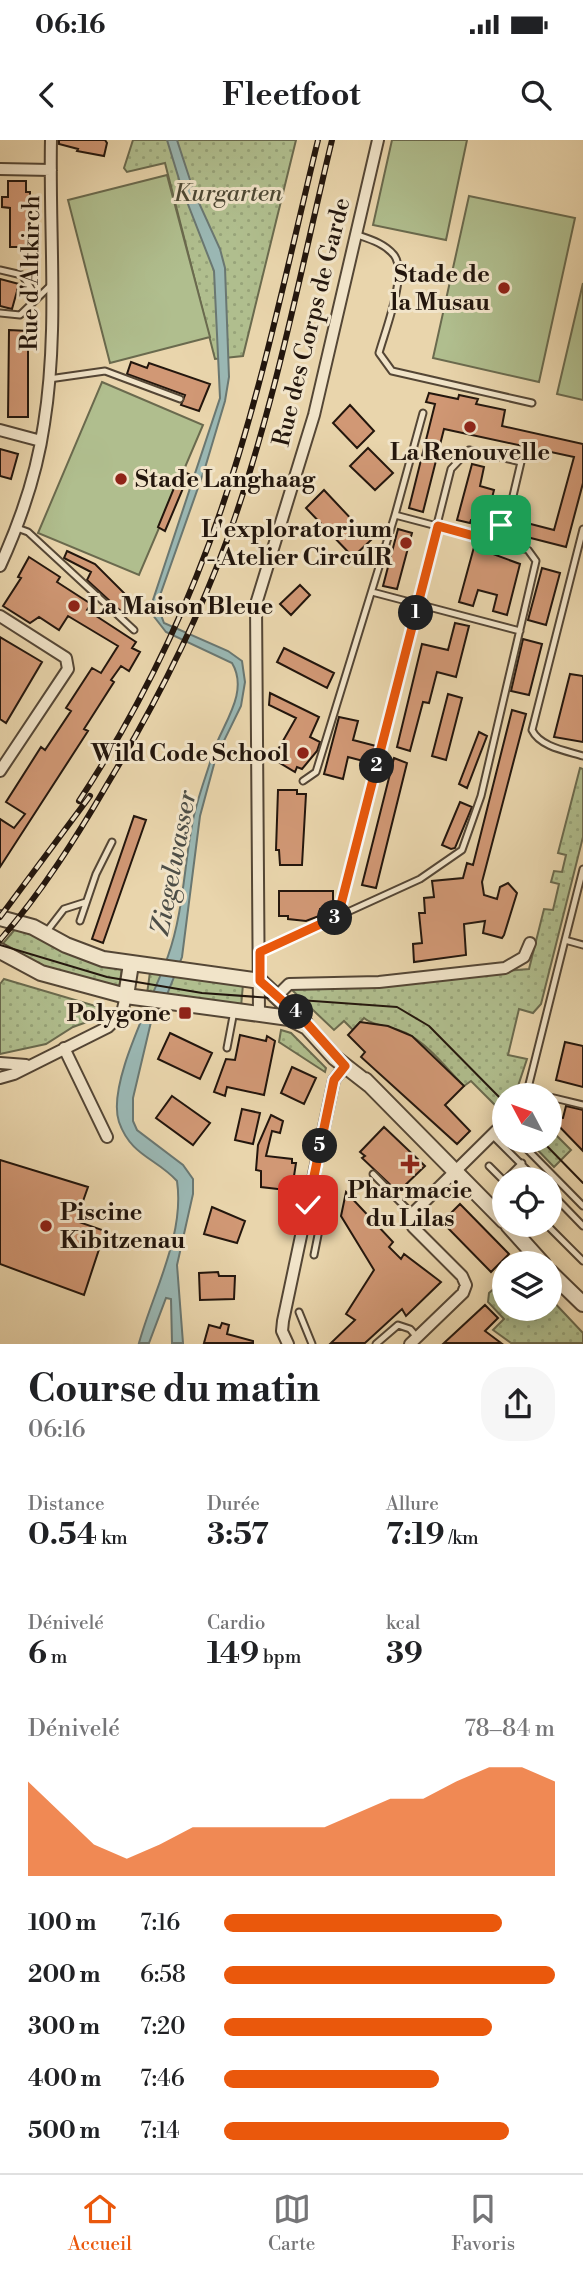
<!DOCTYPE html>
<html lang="fr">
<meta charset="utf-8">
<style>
:root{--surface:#fff;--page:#f6f6f6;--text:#202124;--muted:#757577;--line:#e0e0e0;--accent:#ea580c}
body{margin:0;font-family:"Libre Bodoni",serif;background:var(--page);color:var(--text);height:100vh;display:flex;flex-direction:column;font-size:26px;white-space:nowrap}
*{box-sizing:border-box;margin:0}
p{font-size:23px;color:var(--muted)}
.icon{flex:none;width:38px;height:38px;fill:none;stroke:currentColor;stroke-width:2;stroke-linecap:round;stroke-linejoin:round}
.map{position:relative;height:1204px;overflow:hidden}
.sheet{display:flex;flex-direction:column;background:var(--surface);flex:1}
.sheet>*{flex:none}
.needle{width:46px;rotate:311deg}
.tools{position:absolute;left:492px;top:943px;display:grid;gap:14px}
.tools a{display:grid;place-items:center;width:70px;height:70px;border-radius:50%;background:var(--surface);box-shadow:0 4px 18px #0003;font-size:35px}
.pin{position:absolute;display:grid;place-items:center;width:60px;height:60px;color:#fff;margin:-30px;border-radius:14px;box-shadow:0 4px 10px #0006}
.km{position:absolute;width:35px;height:35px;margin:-18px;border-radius:50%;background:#222;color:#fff;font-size:19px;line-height:35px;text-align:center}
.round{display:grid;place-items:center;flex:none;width:74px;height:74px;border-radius:28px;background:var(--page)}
.headline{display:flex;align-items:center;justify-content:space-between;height:119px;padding:0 28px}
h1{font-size:38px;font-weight:700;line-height:52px}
.metrics{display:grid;grid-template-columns:repeat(3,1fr);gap:10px;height:119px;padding:7px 28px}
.metrics div{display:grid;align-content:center}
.metrics b{font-size:30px;font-weight:700}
.metrics small{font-size:19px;font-weight:400}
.metrics p{font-size:19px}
.chart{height:196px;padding:14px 28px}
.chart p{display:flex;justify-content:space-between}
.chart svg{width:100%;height:126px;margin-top:7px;fill:var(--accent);opacity:.7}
ul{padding:0 28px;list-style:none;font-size:23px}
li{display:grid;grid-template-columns:112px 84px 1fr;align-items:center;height:52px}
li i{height:18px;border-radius:9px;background:var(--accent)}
.status{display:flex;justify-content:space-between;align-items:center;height:49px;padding:0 35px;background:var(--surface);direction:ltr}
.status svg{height:19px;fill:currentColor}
header{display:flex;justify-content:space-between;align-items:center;height:91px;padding:0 28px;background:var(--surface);font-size:32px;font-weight:700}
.dock{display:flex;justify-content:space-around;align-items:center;height:98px;border-top:2px solid var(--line);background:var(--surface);font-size:19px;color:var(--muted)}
.dock a{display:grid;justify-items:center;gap:4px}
.dock .on{color:var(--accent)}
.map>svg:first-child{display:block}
.grass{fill:url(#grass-dots);stroke:#6a6a4e;stroke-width:2}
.pitch{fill:#b0be8e;stroke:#6a6a4e;stroke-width:2}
.water{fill:#9ab7b3;stroke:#6a7771;stroke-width:2}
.building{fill:#d19875;stroke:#23160d;stroke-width:2}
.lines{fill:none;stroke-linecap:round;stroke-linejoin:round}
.service-casing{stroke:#544635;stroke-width:9}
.minor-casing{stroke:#544635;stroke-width:14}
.tertiary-casing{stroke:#544635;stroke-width:18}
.service{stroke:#f1e4c9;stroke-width:5}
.minor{stroke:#f1e4c9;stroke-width:10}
.tertiary{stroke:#f1e4c9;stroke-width:14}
.tram{stroke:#23160d;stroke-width:2}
.rail-casing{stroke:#23160d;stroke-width:6}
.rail{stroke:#f1e4c9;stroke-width:3.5;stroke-dasharray:10;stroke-linecap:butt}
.route-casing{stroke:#fff;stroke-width:14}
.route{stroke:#ea580c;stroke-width:9}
.poi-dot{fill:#8f2418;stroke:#f1e4c9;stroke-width:2.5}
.labels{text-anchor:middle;stroke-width:6;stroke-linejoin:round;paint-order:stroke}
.park-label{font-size:24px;font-style:italic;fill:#4d4834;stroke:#f1e4c9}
.street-label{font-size:24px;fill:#23160d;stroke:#f1e4c9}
.poi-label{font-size:24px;font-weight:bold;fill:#23160d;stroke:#f1e4c9;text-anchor:end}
.water-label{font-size:26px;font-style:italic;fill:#4d4e47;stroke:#f1e4c9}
</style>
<div class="status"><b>06:16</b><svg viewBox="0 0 49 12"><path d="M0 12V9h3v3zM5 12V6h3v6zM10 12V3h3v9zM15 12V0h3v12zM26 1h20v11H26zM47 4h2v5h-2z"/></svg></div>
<header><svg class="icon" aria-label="back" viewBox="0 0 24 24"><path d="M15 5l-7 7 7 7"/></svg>Fleetfoot<svg class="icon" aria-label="search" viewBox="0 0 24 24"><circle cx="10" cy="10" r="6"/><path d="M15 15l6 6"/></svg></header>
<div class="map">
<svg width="583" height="1204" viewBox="0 0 583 1204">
<defs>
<pattern id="grass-dots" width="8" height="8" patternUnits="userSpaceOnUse" patternTransform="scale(1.75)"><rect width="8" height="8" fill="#b0be8e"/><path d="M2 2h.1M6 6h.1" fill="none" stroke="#97a379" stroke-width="1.8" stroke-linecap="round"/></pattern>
</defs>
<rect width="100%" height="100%" fill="#e9d5ac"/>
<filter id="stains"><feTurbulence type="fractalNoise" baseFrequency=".00286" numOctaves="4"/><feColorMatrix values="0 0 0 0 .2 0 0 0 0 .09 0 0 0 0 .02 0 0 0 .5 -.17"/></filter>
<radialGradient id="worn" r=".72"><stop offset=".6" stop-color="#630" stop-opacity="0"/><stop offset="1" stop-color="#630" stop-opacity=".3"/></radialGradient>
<path class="grass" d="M133 0H296L243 216 215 219 165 23 127 32 124 28Z
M580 628 583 629V697L541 864 533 873 519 869 508 915 527 919 515 955 504 956 502 972 471 941 464 946C446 928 429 905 406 893 393 886 374 887 364 878L353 890 344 881 334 890 291 849 529 829 544 769 553 770 559 744 551 742 554 731 562 732 566 715 558 713Z
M16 788 122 828 119 849 41 829 0 807Z
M150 832 243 844 241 867 147 854Z
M4 839 109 870 104 876 73 887 46 904 0 914V844Z
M281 890 291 893 326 928 325 932 279 902Z
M550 989 571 1010 554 1027 529 1001H550Z
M504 1140V1169H550V1158L583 1193V1203H511L493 1190 504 1179 488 1162 489 1153Z"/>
<path class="pitch" d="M392 0H467L446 100 373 85Z
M167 35 210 197 110 223 68 60Z
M469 56 575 78 539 242 433 218Z
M583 143V260L557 254Z
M102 242 203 285 139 435 38 393Z"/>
<path class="water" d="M167 0H177L194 52 220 109 225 128 229 237 225 261 205 328 157 464 164 483 228 511 242 521 245 542 241 566 216 617 200 676 182 817 164 862 151 882 133 958V981L137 990 183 1025 193 1039V1054L177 1125 183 1203H172L171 1159 166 1158 149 1203H139C153 1152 185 1095 177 1041 156 1018 131 1016 119 982 106 943 155 855 168 816 183 774 184 728 192 685 196 661 206 637 213 613 221 586 250 553 232 523L166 492 152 474 153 460 220 258 214 131 182 49Z"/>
<path class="building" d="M59 0H105L107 3 104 16 77 11 78 9 59 4Z
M8 41H26V52H30V107H10V68L2 67V57H8Z
M0 139 19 144 12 169 0 166Z
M9 190 28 191V277H8Z
M131 222 147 228 149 223 210 244 199 271 181 265 185 255 127 234Z
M429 253 458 259 459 255 478 259 476 264 505 270 502 286 583 304V343L566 407 515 394 519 381 554 390 574 317 444 289 423 372 409 368 435 264 426 262Z
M350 265 374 291 357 308 333 283Z
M368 308 393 333 375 350 350 326Z
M0 309 18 314 11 339 0 336Z
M472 324 484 327 480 346 494 350 487 378 471 380 470 383 457 380Z
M181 331 189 334 165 391 158 387Z
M324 350 371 400 353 417 306 368Z
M398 389 412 393 397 449 383 446Z
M474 407 520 424 507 475 493 471 497 455 478 450 473 466 459 462Z
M67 411 95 424 134 463 124 474 87 440 91 432 64 418Z
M29 417 60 437 57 442 91 464 87 470 136 502 132 508 140 512 129 531 121 526 111 540 114 542 84 589 88 591 0 727V679L14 688 25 674 6 662 41 607 45 610 71 571 66 568 92 528 101 533 118 506 68 476 59 490 39 477 30 483 3 466 21 438 18 437Z
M542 428 560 433 546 485 528 480Z
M300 445 310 455 291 475 280 464Z
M455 483 469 486 456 537 437 532 429 563 423 562 410 611 397 607 422 504 448 510Z
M0 497 42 522 6 583 0 579Z
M523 499 542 504 529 555 511 551Z
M284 508 334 533 327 548 277 522Z
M570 534 583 536V602L554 597Z
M270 553 319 577 310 597 320 602 317 611 302 629 297 627 295 632 280 623 282 619 275 615 296 578 269 565Z
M448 554 462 558 446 620 432 616Z
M512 570 526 574 482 742 484 755 497 759 500 747 508 743 517 753 504 795 502 798 483 793 485 781 464 784 466 815 414 822 413 804 422 803 419 773H425L424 758 434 757 432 741 463 738 467 723 473 725Z
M339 577 358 581 353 600 376 606 371 623 348 617 343 639 324 634Z
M479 592 487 596 467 648 459 644Z
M394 618 407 623 376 748 362 745Z
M278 650H297V654H306L302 725H280L279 710H276Z
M460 662 472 667 455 708 451 709 442 705Z
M134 676 146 680 103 803 92 799Z
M279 751H333V769H320L319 776 306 781 288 779V776H279Z
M360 882 388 886 412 896 464 946 445 965 470 991 457 1004 361 917 365 912 348 895Z
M170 893 212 913 200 939 158 919Z
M240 895 266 901 267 896 275 901 264 955 227 947 225 956 214 952 226 919 235 920Z
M565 902 583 906V947L556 940Z
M292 927 316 938 304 964 281 953Z
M172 956 210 983 193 1005 156 978Z
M566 966 583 970V1011L550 977 563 978Z
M242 969 260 973 253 1004 235 1000Z
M271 975 283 981 280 993 272 991 266 1016 292 1019V1023H296L294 1036 298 1037 297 1048 287 1047 286 1050 261 1047V1031L256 1030 258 1005Z
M384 987 425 1026 398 1052 362 1018 365 1016 360 1012Z
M0 1020 88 1047 76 1081 105 1091 84 1155 0 1124Z
M346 1052 393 1102 389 1107 401 1119 404 1114 441 1142 406 1176 402 1169 365 1203H331L355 1180 346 1174 374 1130 341 1076Z
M460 1064 509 1114 491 1132 442 1082Z
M212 1067 245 1081 237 1103 204 1094Z
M218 1132 219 1136H235L234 1159 200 1160 199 1133Z
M485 1165 498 1178 485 1191 501 1203H444Z
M222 1183 229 1185 227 1194 253 1201V1203H204L209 1185 220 1188Z"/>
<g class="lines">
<g class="service-casing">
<path id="service" d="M355 94C369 99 384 103 394 115 408 133 385 191 379 213L392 231 532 263
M0 130 22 135 37 157
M0 173 20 175 51 145
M49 239 105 231 180 259
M395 375 423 273
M17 388 28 392 134 490
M583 389 532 590C540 607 567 611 583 616
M372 452 520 491
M338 776 451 329 469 310 521 322 509 373 485 399
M80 781 96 734 112 702
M47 791 64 769 86 762
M565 800 583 729
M260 812 420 739 462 710 481 656 536 421 528 410 395 375 316 632 303 641
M227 908 234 871
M527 951 543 956
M526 956 565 800 583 805
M550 957 583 965
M492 995 537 1040
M519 1001 583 1066
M489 1026 504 1041
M373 1034 412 1074
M505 1040 522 1023
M311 1050 324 1065 314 1115
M550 1052 583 1086
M547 1085 583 1121
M299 1172 312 1204
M376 1204 398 1185 410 1189 417 1197"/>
</g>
<g class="minor-casing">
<path id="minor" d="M0 29 51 30
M0 290 41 301
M0 426C21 380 37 333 44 284 59 191 49 94 51 0
M0 476 66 518 68 529 0 631
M278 855 289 844 379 842 505 828 524 817 530 803
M259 873 256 464 314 275 378 0
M64 908 107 997
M0 923 26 925
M0 938 14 934 108 887 122 873 126 856
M288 1204 282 1191 283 1181 334 940 345 926
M410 1204 463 1153 466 1145 462 1136 413 1087 412 1074 502 985"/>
</g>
<g class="tertiary-casing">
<path id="tertiary" d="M0 778 33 787 66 805 103 819 260 841 305 883
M0 811 41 833 126 856 289 878 307 887 335 918 371 946
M126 856 131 824
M365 940 504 1081
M508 1085 543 1124
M550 1132 583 1164"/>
</g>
<use href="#service" class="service"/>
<use href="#minor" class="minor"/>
<use href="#tertiary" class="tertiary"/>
<path class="tram" d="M0 805 107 837 202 853 397 867 429 886 504 962
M542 1001 583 1043"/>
<g class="rail-casing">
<path id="rail" d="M79 661C139 570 186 473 221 370 262 250 288 123 318 0
M0 777 90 656
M0 800C42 752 76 698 108 643 155 565 196 485 227 400 274 271 300 133 332 0"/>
</g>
<use href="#rail" class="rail"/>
</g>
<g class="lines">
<g class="route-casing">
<path id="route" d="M308 1065 334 940 345 926 303 879 260 841V812L338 776 438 386 485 399 501 385"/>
</g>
<use href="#route" class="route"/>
</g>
<g class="poi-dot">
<circle cx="504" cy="148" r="7"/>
<circle cx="470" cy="287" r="7"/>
<circle cx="121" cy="339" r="7"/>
<circle cx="406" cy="403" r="7"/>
<circle cx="74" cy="466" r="7"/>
<circle cx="303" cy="613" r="7"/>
<rect x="178" y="866" width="14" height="14" rx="3.5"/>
<path d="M406.5 1013.5h7v7h7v7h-7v7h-7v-7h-7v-7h7z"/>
<circle cx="46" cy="1086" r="7"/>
</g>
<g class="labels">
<g class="park-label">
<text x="228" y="61">Kurgarten</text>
</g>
<g class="street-label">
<text transform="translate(30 133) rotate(-89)" y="8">Rue d'Altkirch</text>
<text transform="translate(311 182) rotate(-76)" y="8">Rue des Corps de Garde</text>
</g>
<g class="poi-label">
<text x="490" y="142">Stade de<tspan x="490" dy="28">la Musau</tspan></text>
<text x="470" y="320" text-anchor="middle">La Renouvelle</text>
<text x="135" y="347" text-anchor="start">Stade Langhaag</text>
<text x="392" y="397">L'exploratorium<tspan x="392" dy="28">- Atelier CirculR</tspan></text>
<text x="88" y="474" text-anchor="start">La Maison Bleue</text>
<text x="289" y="621">Wild Code School</text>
<text x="171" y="881">Polygone</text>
<text x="410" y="1058" text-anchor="middle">Pharmacie<tspan x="410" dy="28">du Lilas</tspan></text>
<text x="60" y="1080" text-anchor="start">Piscine<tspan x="60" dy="28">Kibitzenau</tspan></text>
</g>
<g class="water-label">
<text transform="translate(173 723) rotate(-79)" y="9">Ziegelwasser</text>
</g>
</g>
<rect width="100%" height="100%" filter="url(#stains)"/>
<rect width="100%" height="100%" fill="url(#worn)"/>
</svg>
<div class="tools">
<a><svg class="needle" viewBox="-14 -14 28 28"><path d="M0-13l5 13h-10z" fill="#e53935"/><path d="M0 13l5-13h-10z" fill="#757577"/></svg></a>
<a><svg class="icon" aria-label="locate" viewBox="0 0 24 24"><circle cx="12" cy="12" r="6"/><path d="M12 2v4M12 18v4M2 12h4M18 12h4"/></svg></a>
<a><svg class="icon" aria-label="layers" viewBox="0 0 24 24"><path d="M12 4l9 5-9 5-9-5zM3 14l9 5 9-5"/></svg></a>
</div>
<div class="pin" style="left:501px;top:385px;background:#1e9e55"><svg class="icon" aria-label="arrive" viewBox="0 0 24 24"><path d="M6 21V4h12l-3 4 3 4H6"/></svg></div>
<div class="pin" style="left:308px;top:1065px;background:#d93025"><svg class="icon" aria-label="check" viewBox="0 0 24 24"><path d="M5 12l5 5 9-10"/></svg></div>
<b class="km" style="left:416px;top:473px">1</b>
<b class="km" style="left:377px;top:626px">2</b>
<b class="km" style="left:335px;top:778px">3</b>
<b class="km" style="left:296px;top:872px">4</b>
<b class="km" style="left:320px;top:1006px">5</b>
</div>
<section class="sheet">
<div class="headline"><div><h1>Course du matin</h1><p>06:16</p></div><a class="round"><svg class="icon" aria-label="share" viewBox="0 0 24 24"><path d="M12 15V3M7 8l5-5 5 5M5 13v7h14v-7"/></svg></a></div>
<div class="metrics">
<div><p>Distance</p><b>0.54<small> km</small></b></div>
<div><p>Durée</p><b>3:57</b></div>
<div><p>Allure</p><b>7:19<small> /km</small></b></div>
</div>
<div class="metrics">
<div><p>Dénivelé</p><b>6<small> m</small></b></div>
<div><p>Cardio</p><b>149<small> bpm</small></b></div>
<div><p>kcal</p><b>39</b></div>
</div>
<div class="chart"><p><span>Dénivelé</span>78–84 m</p>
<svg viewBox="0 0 160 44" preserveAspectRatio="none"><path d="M0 44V11L10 22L20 33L30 38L40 33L50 27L60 27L70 27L80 27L90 27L100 22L110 17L120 17L130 11L140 6L150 6L160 11V44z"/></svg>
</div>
<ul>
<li><b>100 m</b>7:16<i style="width:84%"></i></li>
<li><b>200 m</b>6:58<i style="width:100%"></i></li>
<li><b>300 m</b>7:20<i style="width:81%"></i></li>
<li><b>400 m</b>7:46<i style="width:65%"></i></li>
<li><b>500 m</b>7:14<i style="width:86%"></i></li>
</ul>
</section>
<nav class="dock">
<a class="on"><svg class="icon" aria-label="home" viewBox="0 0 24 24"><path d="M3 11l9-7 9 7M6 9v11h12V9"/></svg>Accueil</a>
<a><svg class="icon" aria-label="map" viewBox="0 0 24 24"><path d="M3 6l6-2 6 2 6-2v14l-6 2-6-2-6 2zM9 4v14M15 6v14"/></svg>Carte</a>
<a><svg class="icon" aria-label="saved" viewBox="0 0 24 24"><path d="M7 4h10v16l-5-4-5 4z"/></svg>Favoris</a>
</nav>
